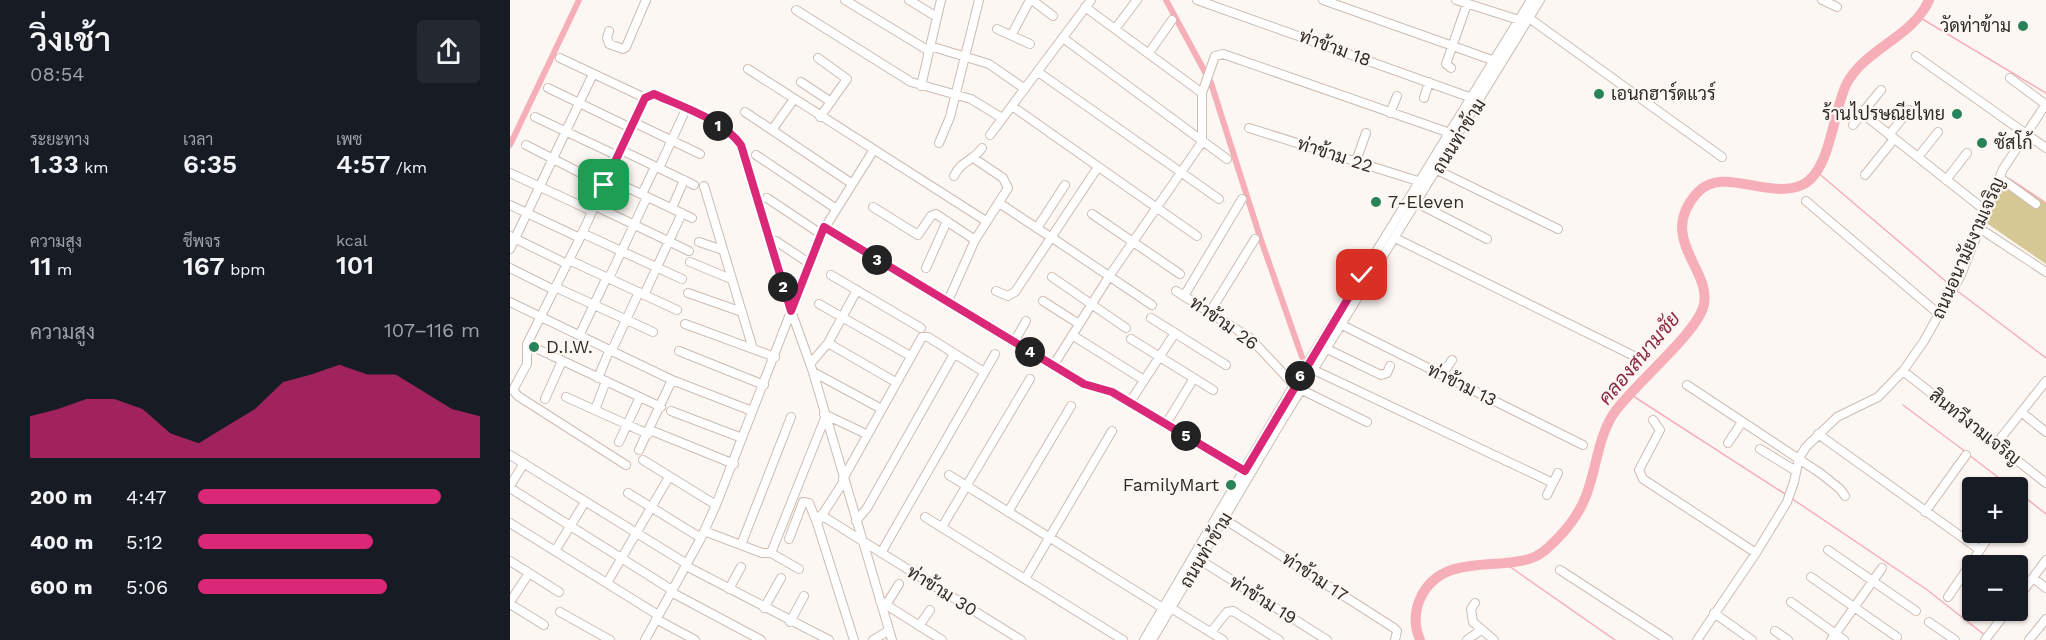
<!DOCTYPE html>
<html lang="th">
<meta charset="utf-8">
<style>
:root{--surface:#171b24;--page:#242831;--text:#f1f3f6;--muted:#9ea1a6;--accent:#db2777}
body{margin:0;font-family:"Work Sans",Sarabun,sans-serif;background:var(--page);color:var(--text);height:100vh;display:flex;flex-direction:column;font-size:22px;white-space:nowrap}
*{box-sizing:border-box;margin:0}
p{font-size:20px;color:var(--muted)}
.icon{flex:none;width:33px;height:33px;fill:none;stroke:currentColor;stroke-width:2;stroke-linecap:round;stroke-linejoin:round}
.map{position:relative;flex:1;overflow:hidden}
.panel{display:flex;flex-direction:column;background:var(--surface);width:510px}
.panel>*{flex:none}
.fabs{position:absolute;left:1452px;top:477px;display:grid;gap:12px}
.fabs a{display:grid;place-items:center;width:66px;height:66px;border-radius:6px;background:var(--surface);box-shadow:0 2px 4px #0004;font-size:30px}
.pin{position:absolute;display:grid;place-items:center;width:51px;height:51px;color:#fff;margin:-26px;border-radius:12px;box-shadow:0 3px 9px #0006}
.km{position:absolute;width:30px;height:30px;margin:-15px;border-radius:50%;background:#222;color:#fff;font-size:16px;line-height:30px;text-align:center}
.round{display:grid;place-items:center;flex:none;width:63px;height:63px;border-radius:6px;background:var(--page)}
.overview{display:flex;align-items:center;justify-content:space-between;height:102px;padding:0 30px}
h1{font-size:33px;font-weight:600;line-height:45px}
.metrics{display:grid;grid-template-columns:repeat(3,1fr);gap:9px;height:102px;padding:6px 30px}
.metrics div{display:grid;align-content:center}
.metrics b{font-size:26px;font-weight:600}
.metrics small{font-size:16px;font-weight:400}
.metrics p{font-size:16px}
.chart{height:168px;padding:12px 30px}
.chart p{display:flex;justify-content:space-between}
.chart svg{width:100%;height:108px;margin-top:6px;fill:var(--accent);opacity:.7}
ul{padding:0 30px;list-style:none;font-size:20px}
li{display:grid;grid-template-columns:96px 72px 1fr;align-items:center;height:45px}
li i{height:15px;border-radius:8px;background:var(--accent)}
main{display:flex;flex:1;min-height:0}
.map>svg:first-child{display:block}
.green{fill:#d5c895}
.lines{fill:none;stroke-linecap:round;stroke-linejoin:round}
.stream{stroke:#f6afb8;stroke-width:1.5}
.canal{stroke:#f6afb8;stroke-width:6}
.river{stroke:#f6afb8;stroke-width:10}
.minor-casing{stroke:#ccbcb2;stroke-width:10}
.minor{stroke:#fff;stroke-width:8}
.route-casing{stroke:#fff;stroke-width:12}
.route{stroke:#db2777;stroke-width:8}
.poi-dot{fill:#288359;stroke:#fdf7f3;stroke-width:2}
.labels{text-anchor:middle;stroke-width:4.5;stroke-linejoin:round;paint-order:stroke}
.poi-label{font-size:18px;fill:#312b27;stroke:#fdf7f3;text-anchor:start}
.street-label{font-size:18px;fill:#312b27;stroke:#fdf7f3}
.water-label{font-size:20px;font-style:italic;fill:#8d2941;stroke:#fdf7f3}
</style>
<main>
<section class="panel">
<div class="overview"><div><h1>วิ่งเช้า</h1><p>08:54</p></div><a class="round"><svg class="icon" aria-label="share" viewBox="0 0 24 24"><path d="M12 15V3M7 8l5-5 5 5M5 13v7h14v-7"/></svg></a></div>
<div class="metrics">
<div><p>ระยะทาง</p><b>1.33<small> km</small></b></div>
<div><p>เวลา</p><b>6:35</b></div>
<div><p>เพซ</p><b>4:57<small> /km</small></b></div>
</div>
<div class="metrics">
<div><p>ความสูง</p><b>11<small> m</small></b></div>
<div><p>ชีพจร</p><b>167<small> bpm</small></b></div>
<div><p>kcal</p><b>101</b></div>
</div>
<div class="chart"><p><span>ความสูง</span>107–116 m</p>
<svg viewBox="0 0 160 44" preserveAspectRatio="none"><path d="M0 44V27L10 24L20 20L30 20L40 24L50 34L60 38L70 31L80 24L90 13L100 10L110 6L120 10L130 10L140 17L150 24L160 27V44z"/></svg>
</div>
<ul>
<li><b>200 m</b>4:47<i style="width:86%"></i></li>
<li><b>400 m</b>5:12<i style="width:62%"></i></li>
<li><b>600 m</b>5:06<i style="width:67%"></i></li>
</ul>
</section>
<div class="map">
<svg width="1536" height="640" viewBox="0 0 1536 640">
<rect width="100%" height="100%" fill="#fdf7f3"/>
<path class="green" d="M1491 173 1536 203V264L1472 220Z"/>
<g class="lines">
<path class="stream" d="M1409 17 1536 93
M1306 171 1440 285
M1500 179 1536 203
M1446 290 1536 358
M1120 394 1275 494
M1393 405 1456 452
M1459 455 1502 488
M1508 492 1536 514
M1281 498 1416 589 1476 636
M996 564 1105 640"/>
<path class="canal" d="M656 0 701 83 750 237 792 357
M0 145 69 0"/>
<path class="river" d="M910 640C904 626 904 613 910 599 930 554 981 570 1019 559 1030 556 1038 548 1046 540 1059 527 1071 511 1077 493 1087 466 1088 437 1104 413 1124 384 1189 332 1194 304 1201 269 1147 238 1187 193 1212 165 1257 200 1292 185 1321 172 1323 109 1337 83 1356 48 1403 37 1419 0"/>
<g class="minor-casing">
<path id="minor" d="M335 0 419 51
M399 0 427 17
M522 0 543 16
M687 0 962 98
M813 0 985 61
M946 0 1009 20
M1312 0 1327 7
M575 7 692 93
M286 10 401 82 461 99 492 118
M1019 18 1212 157
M487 29 520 44
M605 29 627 0
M99 31 97 38 99 44 113 49 116 47 136 0
M502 34 520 0
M553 38 717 159
M420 46 479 64 515 89
M639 53 662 20
M1406 56 1536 148
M50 58 135 98
M308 58 337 79 310 117
M941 68 936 64 957 4
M238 69 476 221
M528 72 709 199
M1500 78 1535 104
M291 82 321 102
M411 86 431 0
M38 88 121 128
M1371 90 1352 113 1476 211
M914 98 919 82
M502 106 687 236
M235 112 341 183
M880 113 887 96
M25 117 108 156
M123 122 190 154
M1343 125 1352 113
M739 128 911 182
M262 130 284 99
M480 135 581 0
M1379 135 1399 110
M429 143 440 117 469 0
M16 145 94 185
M111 150 184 185
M246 155 325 208
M1408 157 1428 132
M846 161 856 133
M149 168 176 109
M927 170 1048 229
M0 173 82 211
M1355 175 1384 139
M444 176C451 161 463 161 472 148
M97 178 182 218
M1490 178 1526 204
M1436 180 1457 153
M194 186 243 349
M132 194 145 167
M257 198 311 234
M1296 201 1430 315
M489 203 536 234
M907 203 977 239
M0 205 70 238
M85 206 179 251
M363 207 408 235 421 216 426 214 465 240
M162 208 174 180
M582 214 670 274
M314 227 574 384 602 392 738 473
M527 228 555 185
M1469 228 1536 272
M72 233 172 279
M0 236 57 264
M541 237 642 305
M885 238 1126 357
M266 241 299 263
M189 242 213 250
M0 249 83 74
M59 260 167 310
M180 262 221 279
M0 268 44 290
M416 268 437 221
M321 275 411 328
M542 277 616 328
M99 278 137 197
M45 287 143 332
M486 291 498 296 505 292 588 167
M666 291 740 338 784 385
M178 293 232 312
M134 295 172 213
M674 296 732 199
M438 301 465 240 498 188 493 178 465 159
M533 301 569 324
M0 302 162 380 129 450
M309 304 397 354
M700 312 745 239
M641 318 716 365
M175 324 265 357
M832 325 1073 445
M70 334 97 277
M562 335 634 380
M621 339 703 390
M504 342 516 321
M318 343 382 380
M17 344 151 407
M817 349 871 375 877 373 880 366
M102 350 129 292
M169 351 254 385
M300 364 318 343 347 290
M543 366 600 275 692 142V93L705 56 713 54 940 133
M804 370 1043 483
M1393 371 1536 483
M303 372 368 407
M932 375 942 360
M88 378 100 349
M162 380 242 411
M1177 385 1310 473 1330 489 1335 496
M792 390 857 422
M56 397 138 434
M35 399 52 361
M620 402 665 333
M85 410 96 381
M161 411 232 438
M1511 412 1536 432
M314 414 352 432
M1143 420 1150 430 1129 470 1133 479 1246 553
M656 424 684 378
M140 430 224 464
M1308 434 1470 550 1482 532
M109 442 130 397
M1218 443 1232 422
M1486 444 1536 381
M1250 449 1286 471
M0 455 177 564
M133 460 206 505
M116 465 8 396 3 390 17 364V344L70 238 123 122 135 98 144 94C172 107 212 119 231 145L274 291 303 372 382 640
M439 475 653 608
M333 479 412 337H418L474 372
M334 481 307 523 344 640
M0 486 14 463
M0 488 162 590
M118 493 191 538
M1037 495 1048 473
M498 512 561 406
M1415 512 1456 455
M311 515 511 640
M415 517 613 640
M714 519 884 628 887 631 885 640
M346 521 357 508 444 354
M0 523 148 615
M432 527 520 379
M194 531 252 553H261L289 569
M279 539 293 502 299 503 307 523
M231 545 281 417
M1318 550 1406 611
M45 551 75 502
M261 553 315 418
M371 553 485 354
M690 560 817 640
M0 561 49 592
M176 566 319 640
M1050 570 1158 640
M1301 577 1387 637
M1523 578 1536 588
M515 579 602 431
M97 583 159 477
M219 589 231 567
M161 592 251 640
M1438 597 1470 550
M1508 598 1536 560
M370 601 432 640
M0 602 19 573
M1281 602 1334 640
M965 603 961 609 963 622 984 640
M0 604 34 625
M376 605 389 584
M254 608 271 578
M661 608 713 640
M50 612 100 640
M1204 613 1242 640
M146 619 185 640
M280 622 294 596
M1419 622 1445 640
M409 626 420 610
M1265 631 1278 640
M701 632 717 612 723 611 769 640
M135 640 191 538 206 505 311 234 363 151
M363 640 378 631
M634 640 784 385 1021 0
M642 640 767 429 1030 0
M957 640 971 630
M1187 640 1246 553 1277 502 1284 482 1289 458 1296 447 1327 417 1368 397 1393 371 1414 341 1451 275 1493 169 1536 104
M1321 640 1372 568
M1475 640 1498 610
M1519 640 1536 619"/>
</g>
<use href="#minor" class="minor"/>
</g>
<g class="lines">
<g class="route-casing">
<path id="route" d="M94 185 135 98 144 94C172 107 212 119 231 145L281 311 314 227 574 384 602 392 735 471 852 275"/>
</g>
<use href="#route" class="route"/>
</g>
<g class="poi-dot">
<circle cx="1513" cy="26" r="6"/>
<circle cx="1089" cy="94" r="6"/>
<circle cx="1447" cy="114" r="6"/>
<circle cx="1472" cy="143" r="6"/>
<circle cx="866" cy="202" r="6"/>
<circle cx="24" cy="347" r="6"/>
<circle cx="721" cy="485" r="6"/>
</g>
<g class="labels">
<g class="poi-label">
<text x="1501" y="32" text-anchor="end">วัดท่าข้าม</text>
<text x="1101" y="100">เอนกฮาร์ดแวร์</text>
<text x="1435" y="120" text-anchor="end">ร้านไปรษณียไทย</text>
<text x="1484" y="149">ซัสโก้</text>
<text x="878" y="208">7-Eleven</text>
<text x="36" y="353">D.I.W.</text>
<text x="709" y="491" text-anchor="end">FamilyMart</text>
</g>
<g class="street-label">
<text transform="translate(825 48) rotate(20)" y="6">ท่าข้าม 18</text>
<text transform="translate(949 136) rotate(-58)" y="6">ถนนท่าข้าม</text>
<text transform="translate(825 155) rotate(18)" y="6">ท่าข้าม 22</text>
<text transform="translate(1458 248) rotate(-66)" y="6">ถนนอนามัยงามเจริญ</text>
<text transform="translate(714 323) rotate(35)" y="6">ท่าข้าม 26</text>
<text transform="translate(952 385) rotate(26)" y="6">ท่าข้าม 13</text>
<text transform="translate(1465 427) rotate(38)" y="6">สินทวีงามเจริญ</text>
<text transform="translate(696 550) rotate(-59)" y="6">ถนนท่าข้าม</text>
<text transform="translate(805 577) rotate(33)" y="6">ท่าข้าม 17</text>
<text transform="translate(432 591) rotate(32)" y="6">ท่าข้าม 30</text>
<text transform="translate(753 600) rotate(32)" y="6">ท่าข้าม 19</text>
</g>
<g class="water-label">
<text transform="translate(1129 358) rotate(-50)" y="7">คลองสนามชัย</text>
</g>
</g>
</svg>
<div class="fabs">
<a>+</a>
<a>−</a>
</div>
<div class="pin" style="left:94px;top:185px;background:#1e9e55"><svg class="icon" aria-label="arrive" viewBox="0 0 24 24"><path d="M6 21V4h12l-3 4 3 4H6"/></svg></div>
<div class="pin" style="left:852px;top:275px;background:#d93025"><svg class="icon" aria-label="check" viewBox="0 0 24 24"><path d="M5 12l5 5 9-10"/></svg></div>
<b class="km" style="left:208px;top:126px">1</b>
<b class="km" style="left:273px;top:287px">2</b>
<b class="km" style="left:367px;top:260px">3</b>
<b class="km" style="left:520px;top:352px">4</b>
<b class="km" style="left:676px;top:436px">5</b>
<b class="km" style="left:790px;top:376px">6</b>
</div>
</main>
